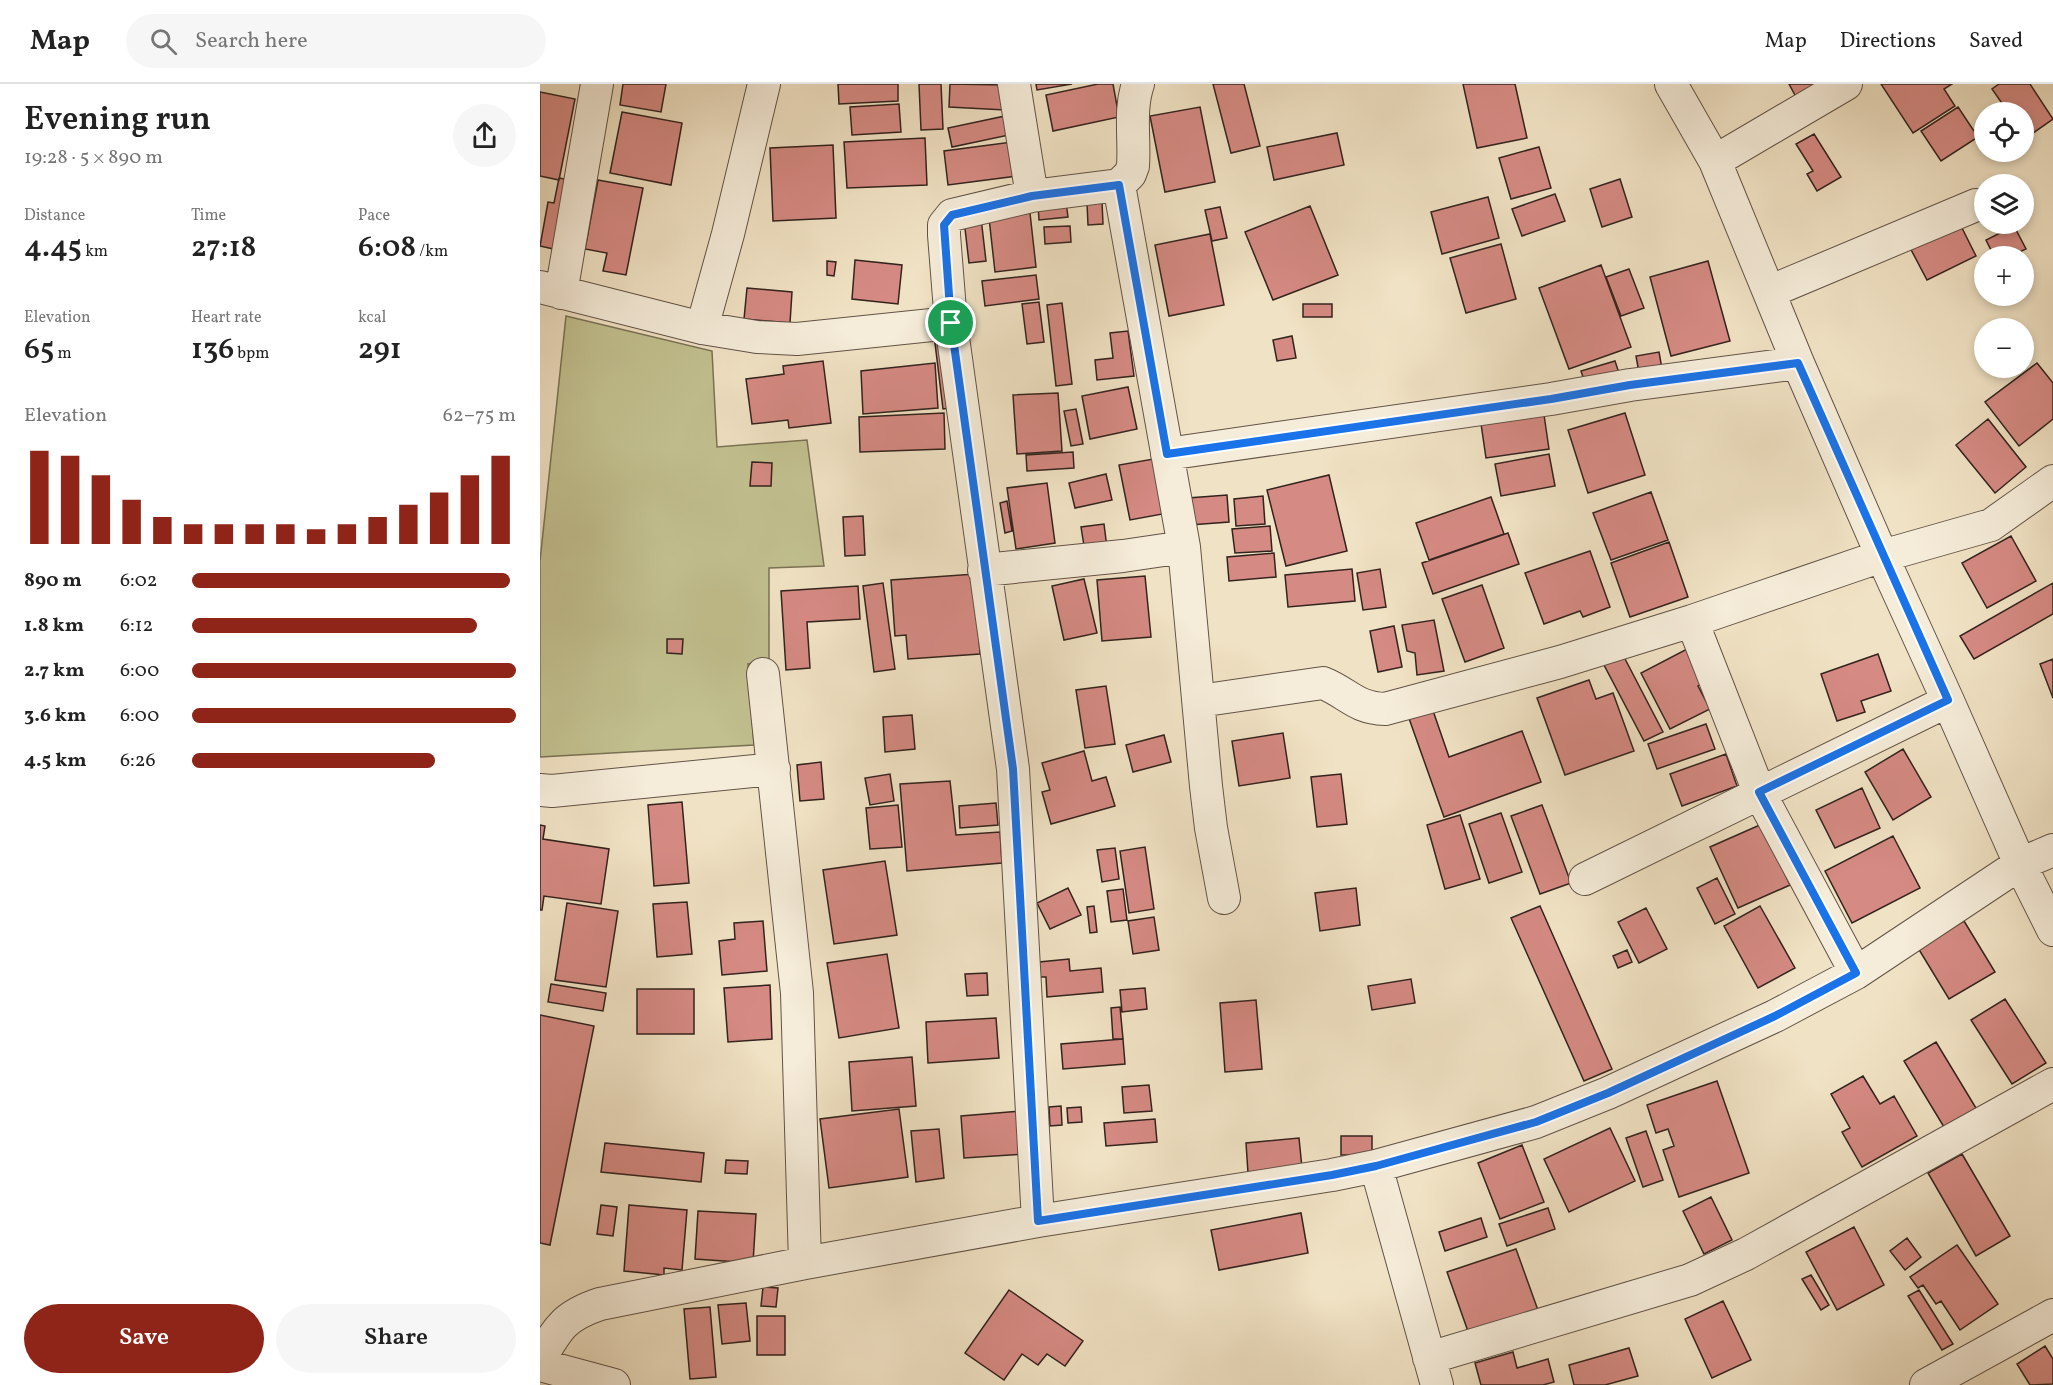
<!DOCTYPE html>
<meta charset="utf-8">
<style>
:root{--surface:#fff;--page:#f6f6f6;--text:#222;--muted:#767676;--line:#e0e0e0;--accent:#8f2418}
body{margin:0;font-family:Vollkorn,serif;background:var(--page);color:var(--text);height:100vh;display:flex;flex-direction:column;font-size:22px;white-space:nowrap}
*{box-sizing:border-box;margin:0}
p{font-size:20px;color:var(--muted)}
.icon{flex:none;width:33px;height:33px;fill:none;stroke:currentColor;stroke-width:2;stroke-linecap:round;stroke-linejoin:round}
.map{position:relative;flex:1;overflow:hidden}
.panel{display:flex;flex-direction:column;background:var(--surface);width:540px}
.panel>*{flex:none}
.fabs{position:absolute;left:1434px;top:18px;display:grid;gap:12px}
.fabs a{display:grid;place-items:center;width:60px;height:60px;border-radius:50%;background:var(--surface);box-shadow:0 3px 9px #0003;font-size:30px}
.pin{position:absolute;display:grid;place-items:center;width:51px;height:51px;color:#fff;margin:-26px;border:3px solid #fff;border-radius:50%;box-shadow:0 2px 6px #0007}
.round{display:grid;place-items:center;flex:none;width:63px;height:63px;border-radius:32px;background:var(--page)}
.head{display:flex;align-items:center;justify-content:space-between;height:102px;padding:0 24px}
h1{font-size:33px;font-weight:600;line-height:45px}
.stats{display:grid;grid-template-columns:repeat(3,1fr);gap:9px;height:102px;padding:6px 24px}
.stats div{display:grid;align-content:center}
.stats b{font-size:30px;font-weight:600}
.stats small{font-size:16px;font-weight:400}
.stats p{font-size:16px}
.chart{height:168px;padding:12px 24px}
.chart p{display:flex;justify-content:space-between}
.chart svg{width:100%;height:108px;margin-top:6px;stroke:var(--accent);stroke-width:6}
.action{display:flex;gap:12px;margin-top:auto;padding:12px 24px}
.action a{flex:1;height:69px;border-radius:36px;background:var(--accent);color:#fff;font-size:24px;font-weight:600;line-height:69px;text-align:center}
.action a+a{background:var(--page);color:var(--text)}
ul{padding:0 24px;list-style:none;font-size:20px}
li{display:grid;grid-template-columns:96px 72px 1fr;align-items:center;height:45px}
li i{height:15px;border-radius:8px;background:var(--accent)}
header{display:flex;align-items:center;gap:36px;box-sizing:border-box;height:84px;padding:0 30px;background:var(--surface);border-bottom:2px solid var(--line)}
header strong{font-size:28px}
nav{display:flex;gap:33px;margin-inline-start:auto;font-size:21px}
.search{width:420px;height:54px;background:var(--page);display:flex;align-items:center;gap:15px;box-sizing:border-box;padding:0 21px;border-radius:33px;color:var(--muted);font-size:22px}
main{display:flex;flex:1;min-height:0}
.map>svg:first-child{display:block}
.green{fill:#c2c08f;stroke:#7a7256;stroke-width:1.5}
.building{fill:#d58a83;stroke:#33231d;stroke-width:1.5}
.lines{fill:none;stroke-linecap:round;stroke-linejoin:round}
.minor-casing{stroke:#625347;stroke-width:34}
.minor{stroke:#f5ecd9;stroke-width:32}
.route-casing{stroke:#fff;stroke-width:12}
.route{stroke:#1a73e8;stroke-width:8}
</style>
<header>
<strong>Map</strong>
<div class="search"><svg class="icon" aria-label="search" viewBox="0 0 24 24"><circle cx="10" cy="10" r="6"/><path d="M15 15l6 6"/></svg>Search here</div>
<nav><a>Map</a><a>Directions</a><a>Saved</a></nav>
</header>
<main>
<section class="panel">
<div class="head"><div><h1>Evening run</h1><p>19:28 · 5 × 890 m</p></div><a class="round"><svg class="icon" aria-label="share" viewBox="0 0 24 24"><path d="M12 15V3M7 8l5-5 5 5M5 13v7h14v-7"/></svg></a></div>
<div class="stats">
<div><p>Distance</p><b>4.45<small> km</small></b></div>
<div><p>Time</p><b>27:18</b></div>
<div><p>Pace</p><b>6:08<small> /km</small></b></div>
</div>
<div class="stats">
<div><p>Elevation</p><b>65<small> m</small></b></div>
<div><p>Heart rate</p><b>136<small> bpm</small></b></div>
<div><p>kcal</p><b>291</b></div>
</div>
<div class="chart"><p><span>Elevation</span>62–75 m</p>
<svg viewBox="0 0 160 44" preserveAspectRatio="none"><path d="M5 44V6M15 44V8M25 44V16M35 44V26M45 44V33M55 44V36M65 44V36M75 44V36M85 44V36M95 44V38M105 44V36M115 44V33M125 44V28M135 44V23M145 44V16M155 44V8"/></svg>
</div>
<ul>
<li><b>890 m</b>6:02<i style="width:98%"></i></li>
<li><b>1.8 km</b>6:12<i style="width:88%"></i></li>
<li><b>2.7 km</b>6:00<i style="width:100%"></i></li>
<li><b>3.6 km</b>6:00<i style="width:100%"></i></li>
<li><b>4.5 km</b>6:26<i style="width:75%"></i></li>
</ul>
<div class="action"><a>Save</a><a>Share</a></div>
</section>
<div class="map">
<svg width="1513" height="1301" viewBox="0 0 1513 1301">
<rect width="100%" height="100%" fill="#f0e2c4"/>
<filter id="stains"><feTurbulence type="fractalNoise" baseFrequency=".00333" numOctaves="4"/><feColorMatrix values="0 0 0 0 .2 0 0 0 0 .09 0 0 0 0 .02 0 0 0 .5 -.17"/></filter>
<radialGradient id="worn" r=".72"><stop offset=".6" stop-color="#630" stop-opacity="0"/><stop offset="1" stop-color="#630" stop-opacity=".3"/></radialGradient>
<path class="green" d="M26 232 172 267 177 363 267 356 284 482 229 484V577L208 580 214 661 0 673V477Z"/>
<path class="building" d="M83 0H126L121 28 80 21Z
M298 0H358V17L299 20Z
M379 0H401L403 45 381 46Z
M410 0 465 1V26L409 23Z
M496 0H532L497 6Z
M558 0H573L579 33 513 47 506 11Z
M673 0H704L720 62 691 69Z
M923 0H975L987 54 937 64Z
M1249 0H1280L1256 13Z
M1341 0H1412L1404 5 1415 22 1373 49Z
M1459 0H1490L1513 35 1486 54 1484 50V28H1468L1452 5Z
M0 8 35 15 19 96 0 92Z
M359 20 361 48 312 51 310 23Z
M660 23 675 98 625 108 610 32Z
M1418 23 1438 53 1401 77 1381 47Z
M82 28 142 39 131 101 70 89Z
M465 32 469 51 412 63 408 44Z
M797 49 804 81 734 96 727 63Z
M1274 50 1301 93 1277 107 1267 90 1273 87 1256 60Z
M385 54 387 101 307 104 304 58Z
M472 58 477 92 408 101 404 67Z
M293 61 296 134 233 137 230 64Z
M999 63 1011 104 971 115 959 74Z
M19 94 30 96 18 166 0 162 8 118 14 119Z
M1080 95 1092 133 1062 143 1050 105Z
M58 96 103 104 86 191 63 187 67 169 45 165Z
M1015 110 1025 137 982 152 972 125Z
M948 113 959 154 902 170 891 128Z
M526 118 528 133 499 136 498 121Z
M562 118 563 140 548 141 547 119Z
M770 122 798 191 733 216 705 148Z
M680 123 687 154 672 157 665 126Z
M490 129 496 183 455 188 449 134Z
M441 134 446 177 429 179 424 136Z
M1417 134 1436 172 1387 196 1367 158Z
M530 142 531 158 505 160 504 143Z
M1474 142 1486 165 1471 172H1454L1446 156Z
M670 150 684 221 629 232 615 161Z
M961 160 976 215 926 229 910 174Z
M315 176 362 181 358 220 312 215Z
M287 177 296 178 294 192 287 191Z
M1168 177 1190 257 1131 272 1110 193Z
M1061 181 1091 263 1029 285 999 204Z
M1089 185 1104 224 1081 232 1066 193Z
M496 191 499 215 445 222 442 197Z
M207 204 252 208 250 239 204 235Z
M499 218 504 258 487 260 482 220Z
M522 219 532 300 516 302 507 221Z
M763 220H792V233H763Z
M588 247 594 292 557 296 555 276 573 274 570 249Z
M408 249 417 323 403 325 394 251Z
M752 252 756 274 737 277 733 256Z
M1119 268 1122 285 1099 289 1096 272Z
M283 277 291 339 249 344 248 336 212 340 206 295 244 290 243 282Z
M1075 277 1080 292 1046 302 1041 287Z
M395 279 398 324 323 330 321 287Z
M1497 279 1513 299V335L1479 362 1445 318Z
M588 303 597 345 550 355 542 312Z
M518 309 522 367 477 370 473 311Z
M1003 324 1009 365 946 374 940 333Z
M536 325 543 360 531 362 524 327Z
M404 329 405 365 320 368 319 333Z
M1085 329 1105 391 1048 409 1028 346Z
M1448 335 1486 383 1455 409 1416 361Z
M533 368 534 384 487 387 486 371Z
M1009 370 1015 402 961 412 955 380Z
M619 374 628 429 590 436 579 381Z
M212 378 232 379 231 402H210Z
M566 390 572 416 535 424 529 399Z
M789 391 807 467 746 482 727 406Z
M507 399 515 459 476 465 467 404Z
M1111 408 1128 456 1071 476 1053 429Z
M687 411 689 438 650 441 648 414Z
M723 412 725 440 696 442 694 415Z
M951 413 964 450 889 476 876 439Z
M467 417 472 447 465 449 460 419Z
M323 432 325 471 305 472 303 433Z
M564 440 567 464 545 468 541 443Z
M730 442 732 467 695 469 692 445Z
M968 449 979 480 893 510 882 479Z
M1471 452 1496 497 1447 524 1422 479Z
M1129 458 1148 513 1090 533 1071 479Z
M1050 467 1070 523 1043 533 1040 527 1004 540 985 489Z
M734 469 736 493 689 497 687 473Z
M812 485 815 517 748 523 745 491Z
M840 485 846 523 823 526 817 489Z
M435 490 440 570 368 575 366 551 355 552 351 496Z
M605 492 611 553 562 557 557 496Z
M544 495 557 549 524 556 512 502Z
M343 499 355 585 334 588 323 502Z
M1513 499V530L1434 575 1420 552Z
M942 501 964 564 925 578 902 515Z
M318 502 320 535 267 538 270 584 246 586 241 507Z
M894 536 904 587 877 591 875 569 867 567 862 541Z
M854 542 862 583 838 588 830 547Z
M127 555H143L142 570 127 569Z
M1149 564 1167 597 1158 602 1170 625 1130 645 1101 589Z
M1338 570 1351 607 1321 617 1325 628 1297 637 1281 590Z
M1083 571 1123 648 1104 657 1064 581Z
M1513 575V614L1500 580Z
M1049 596 1056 615 1073 609 1094 667 1025 691 997 614Z
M566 602 575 660 545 664 536 606Z
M890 618 909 673 982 647 1001 698 904 733 866 626Z
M372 631 375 665 345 668 343 633Z
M1166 640 1175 665 1117 685 1108 660Z
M743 649 750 694 699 702 692 657Z
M624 651 631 678 593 688 586 661Z
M1363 665 1391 713 1353 736 1325 688Z
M544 667 552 697 566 693 575 722 511 740 502 708 510 706 502 679Z
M1186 670 1197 702 1142 722 1130 690Z
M281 678 284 715 260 717 257 681Z
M350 690 354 717 330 721 325 694Z
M801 690 807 740 777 743 771 693Z
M410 697 416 751 460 748 462 779 367 787 360 700Z
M1322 704 1340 744 1295 764 1276 726Z
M142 718 149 799 114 802 108 721Z
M456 719 458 741 420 744 419 722Z
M358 721 362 763 330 765 326 724Z
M1002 721 1031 799 1000 810 971 732Z
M961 729 982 788 949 799 929 740Z
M920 731 940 795 905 805 887 741Z
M1222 740 1250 801 1198 824 1170 763Z
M0 741 5 742 3 755 69 765 61 820 4 812 2 826H0Z
M1353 752 1380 804 1312 839 1285 787Z
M605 763 614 825 589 829 580 767Z
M575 764 579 795 562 798 557 766Z
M345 777 357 851 294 860 283 786Z
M1177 794 1195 830 1175 840 1157 804Z
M528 804 541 831 510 845 497 819Z
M816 804 820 841 780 847 775 809Z
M583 805 587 836 571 838 567 807Z
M147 818 152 870 117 873 113 820Z
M27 819 78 827 66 903 15 896Z
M554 822 557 848 550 849 547 823Z
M1000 822 1072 985 1044 997 971 834Z
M1220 822 1255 884 1218 904 1184 842Z
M1106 824 1127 865 1099 879 1078 838Z
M614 833 619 866 593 870 588 837Z
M223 837 227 887 182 891 179 857 195 855 194 839Z
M1424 837 1455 888 1409 915 1378 864Z
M1087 866 1092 878 1078 884 1073 872Z
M347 870 359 944 299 954 287 879Z
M529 875 530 887 561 884 563 908 507 913 506 893H500L499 878Z
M447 889 448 911 427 912 425 890Z
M871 895 875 919 832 926 828 902Z
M11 900 66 909 63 927 8 918Z
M230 901 232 955 188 958 184 904Z
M605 904 607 925 582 928 580 906Z
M97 905H154V950H97Z
M1465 915 1506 979 1472 1000 1431 936Z
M716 916 722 985 685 988 680 919Z
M580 923 583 955H573L571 924Z
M0 931 54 942 10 1161 0 1159Z
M456 934 459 974 388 979 386 938Z
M583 955 585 980 523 985 521 960Z
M1396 958 1439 1029 1407 1048 1364 977Z
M372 973 376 1022 312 1027 309 978Z
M1323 992 1340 1020 1354 1012 1377 1052 1322 1083 1302 1048 1310 1044 1291 1010Z
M1177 997 1209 1089 1139 1113 1123 1066 1134 1062 1128 1045 1116 1049 1107 1021Z
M609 1001 612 1027 584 1029 582 1003Z
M521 1022 522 1041 510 1042 509 1023Z
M541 1023 542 1038 528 1039 527 1024Z
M359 1025 368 1093 289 1104 280 1035Z
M482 1027 486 1070 424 1074 421 1032Z
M615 1035 617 1058 566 1062 564 1039Z
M1070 1044 1095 1097 1029 1128 1004 1075Z
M399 1045 404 1094 376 1098 371 1047Z
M1106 1047 1123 1096 1103 1103 1086 1054Z
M801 1052H832V1071H801Z
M759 1054 762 1084 708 1089 706 1059Z
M65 1059 164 1069 161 1098 61 1088Z
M982 1061 1004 1118 960 1135 938 1079Z
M1422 1070 1470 1152 1436 1172 1388 1089Z
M186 1076 208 1077 207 1090 185 1089Z
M1171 1113 1192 1156 1164 1170 1143 1127Z
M61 1121 77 1123 73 1152 57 1150Z
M89 1121 147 1126 142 1186 124 1184V1191L84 1187Z
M1008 1124 1015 1145 967 1162 959 1140Z
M158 1127 216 1130 213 1179 155 1175Z
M761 1129 768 1169 679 1186 671 1146Z
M941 1134 947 1153 905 1167 899 1148Z
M1314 1143 1344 1201 1297 1226 1266 1168Z
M1367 1154 1381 1173 1365 1186 1350 1167Z
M1417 1161 1458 1220 1420 1246 1401 1217 1396 1220 1383 1201 1378 1204 1370 1193Z
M976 1165 999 1229 930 1253 907 1188Z
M1271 1191 1289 1221 1281 1226 1262 1195Z
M223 1203 238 1204 236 1223 221 1222Z
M469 1206 543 1257 525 1282 507 1270 498 1281 482 1270 464 1296 425 1269Z
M1379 1206 1413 1260 1402 1266 1368 1212Z
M1183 1217 1211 1276 1172 1294 1145 1235Z
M206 1219 210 1257 182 1260 178 1221Z
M170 1223 176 1293 150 1295 144 1225Z
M217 1232H245V1271H217Z
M1505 1262 1513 1275V1300L1490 1301 1477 1280Z
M1089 1264 1098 1292 1065 1301H1034L1029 1281Z
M973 1268 977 1284 1008 1275 1014 1298 1003 1301H941L935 1279Z"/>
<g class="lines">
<g class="minor-casing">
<path id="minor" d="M474 0 492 112 579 101 644 463 666 702 671 744 684 814
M1131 0 1175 77 1258 279 1342 472 1408 617 1480 780 1513 846
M1175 77 1306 0
M579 101 590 90 593 82C595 55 589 26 598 0
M492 112 412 131 404 141V151L411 239 473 685 498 1137
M0 203 162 244 217 253 257 255 411 239
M1229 208 1436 121
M21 209 57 0
M162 244 188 150 224 0
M627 370 1011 315 1090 301 1258 279
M444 486 583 472 644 463
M1152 537 1219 708 1316 889
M223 590 257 909 265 1179
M659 617 783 599C808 609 815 624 845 625L1020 578 1152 537 1342 472 1451 441 1513 397
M0 706 12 707 234 685
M1045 795 1408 617
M836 1082 897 1301
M889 1274 1150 1196 1206 1170 1513 1000
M0 1275C18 1244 24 1232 60 1220L265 1179 498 1137 792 1091 836 1082 996 1038 1068 1009 1235 932 1316 889 1480 780 1513 766
M0 1281 74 1301
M1386 1301 1513 1231"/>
</g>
<use href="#minor" class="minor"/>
</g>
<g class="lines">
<g class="route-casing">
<path id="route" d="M579 101 627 370 1011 315 1090 301 1258 279 1408 616 1219 708 1316 889 1235 932 1068 1009 996 1038 836 1082 792 1091 498 1137 473 685 411 239 404 141 412 131 492 112Z"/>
</g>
<use href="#route" class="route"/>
</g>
<rect width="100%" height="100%" filter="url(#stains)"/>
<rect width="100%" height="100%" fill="url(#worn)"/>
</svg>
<div class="fabs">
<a><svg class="icon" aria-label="locate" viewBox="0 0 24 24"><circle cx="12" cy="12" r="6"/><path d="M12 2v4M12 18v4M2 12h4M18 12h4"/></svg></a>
<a><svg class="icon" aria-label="layers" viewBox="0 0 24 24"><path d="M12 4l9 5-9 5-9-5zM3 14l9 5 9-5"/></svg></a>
<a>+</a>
<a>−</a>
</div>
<div class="pin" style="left:411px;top:239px;background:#1e9e55"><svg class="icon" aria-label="arrive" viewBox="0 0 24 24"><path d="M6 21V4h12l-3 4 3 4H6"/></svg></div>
</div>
</main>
